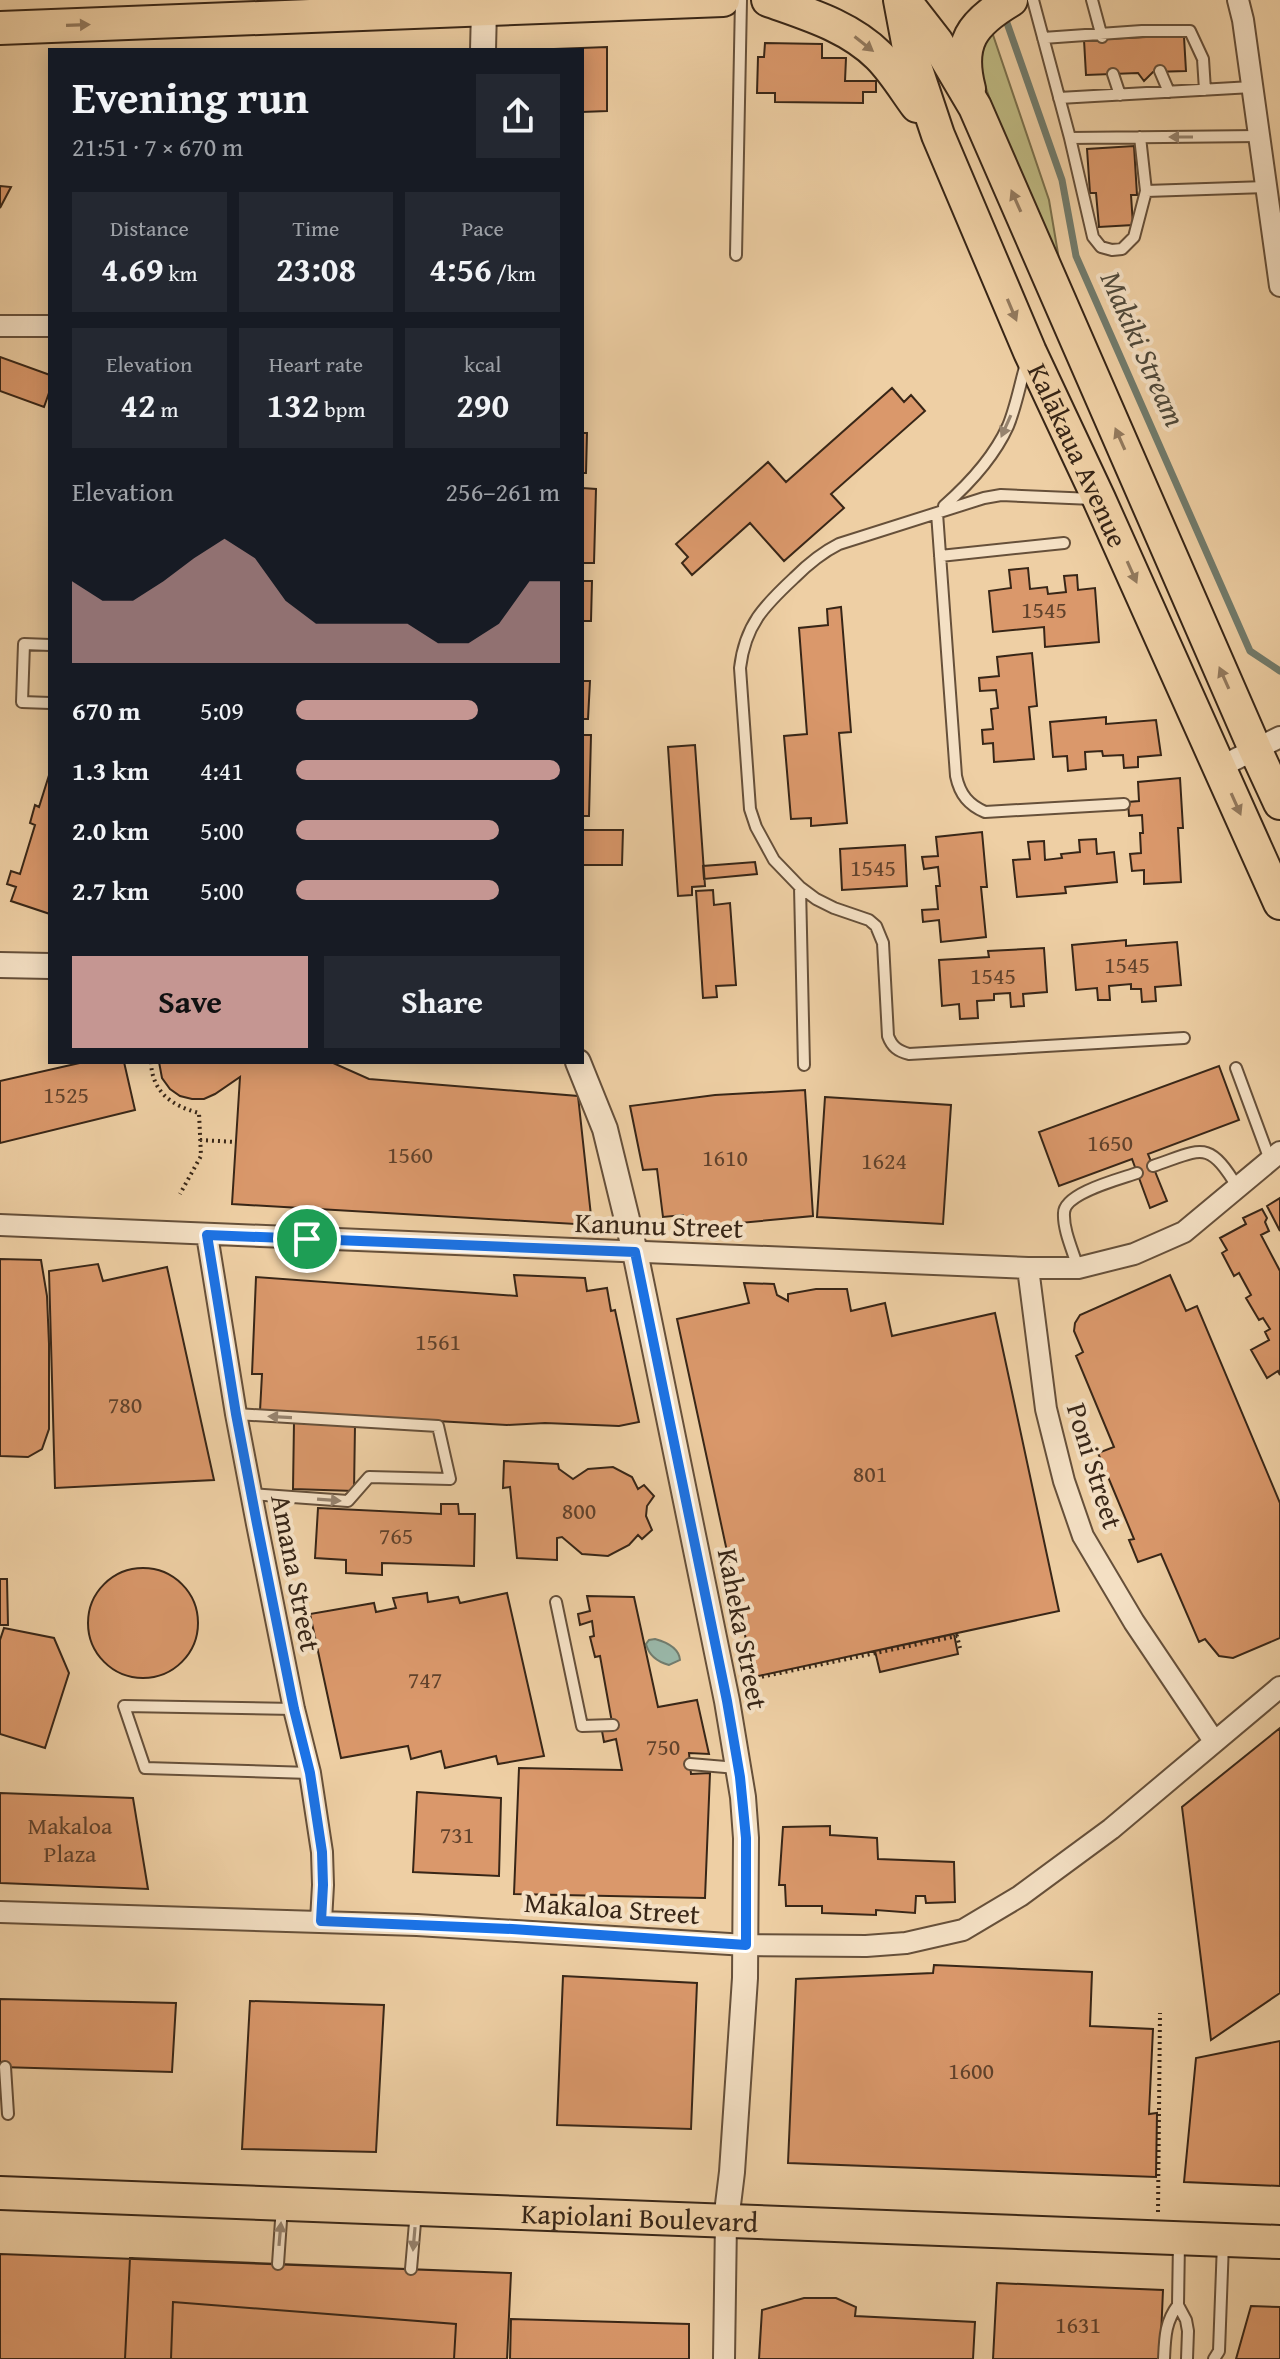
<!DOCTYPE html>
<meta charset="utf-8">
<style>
:root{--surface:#171b24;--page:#242831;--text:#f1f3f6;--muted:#9ea1a6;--accent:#c59692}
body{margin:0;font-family:"Gentium Book Plus",serif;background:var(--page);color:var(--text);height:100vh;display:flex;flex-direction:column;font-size:30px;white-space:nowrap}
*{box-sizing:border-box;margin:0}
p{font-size:26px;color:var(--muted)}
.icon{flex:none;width:44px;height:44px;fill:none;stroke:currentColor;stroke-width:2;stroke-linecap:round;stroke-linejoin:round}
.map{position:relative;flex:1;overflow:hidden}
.drawer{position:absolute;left:48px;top:48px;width:536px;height:1016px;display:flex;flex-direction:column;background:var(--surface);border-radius:0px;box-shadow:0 4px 20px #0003}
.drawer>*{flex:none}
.pin{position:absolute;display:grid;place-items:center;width:68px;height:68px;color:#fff;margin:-34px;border:4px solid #fff;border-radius:50%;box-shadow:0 2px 8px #0007}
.round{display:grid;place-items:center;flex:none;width:84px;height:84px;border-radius:0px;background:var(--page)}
.overview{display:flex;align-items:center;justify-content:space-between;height:136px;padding:0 24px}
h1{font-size:44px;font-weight:700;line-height:60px}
.metrics{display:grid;grid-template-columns:repeat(3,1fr);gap:12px;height:136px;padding:8px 24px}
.metrics div{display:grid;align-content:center;border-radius:0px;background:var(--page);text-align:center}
.metrics b{font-size:34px;font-weight:700}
.metrics small{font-size:22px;font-weight:400}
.metrics p{font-size:22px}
.chart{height:224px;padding:16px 24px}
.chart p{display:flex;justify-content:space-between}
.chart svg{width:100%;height:144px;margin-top:8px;fill:var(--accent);opacity:.7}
.primary-button{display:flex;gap:16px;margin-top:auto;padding:16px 24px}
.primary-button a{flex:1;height:92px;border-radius:0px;background:var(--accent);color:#111;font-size:32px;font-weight:700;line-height:92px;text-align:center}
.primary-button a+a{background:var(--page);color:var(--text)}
ul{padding:0 24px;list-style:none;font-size:26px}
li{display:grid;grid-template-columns:128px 96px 1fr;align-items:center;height:60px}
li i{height:20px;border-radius:10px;background:var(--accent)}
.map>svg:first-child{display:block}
.green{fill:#beb982;stroke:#7b704c;stroke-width:2}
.water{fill:#99b6a7;stroke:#727c6d;stroke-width:2}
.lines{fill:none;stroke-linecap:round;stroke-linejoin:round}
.stream{stroke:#727c6d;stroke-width:7}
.building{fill:#da986b;stroke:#382617;stroke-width:2}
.service-casing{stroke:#66503a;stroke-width:14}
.minor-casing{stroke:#66503a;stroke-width:24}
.tertiary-casing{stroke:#66503a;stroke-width:28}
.primary-casing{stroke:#382617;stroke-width:36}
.path{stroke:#382617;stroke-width:4;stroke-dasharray:2 4;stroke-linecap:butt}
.service{stroke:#f4e0c4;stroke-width:10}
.minor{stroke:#f4e0c4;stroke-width:20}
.tertiary{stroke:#f4e0c4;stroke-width:24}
.primary{stroke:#eecfa4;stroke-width:32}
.oneway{fill:#937a5e}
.oneway2{fill:#96836e}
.route-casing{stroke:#fff;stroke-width:16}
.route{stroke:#1a73e8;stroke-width:10}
.labels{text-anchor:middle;stroke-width:8;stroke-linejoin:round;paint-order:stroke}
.number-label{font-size:24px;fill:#60422c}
.street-label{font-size:28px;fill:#382617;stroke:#f4e0c4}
.water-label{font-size:30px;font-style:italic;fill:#504a3b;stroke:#f4e0c4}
</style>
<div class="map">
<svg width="1280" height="2359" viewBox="0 0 1280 2359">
<rect width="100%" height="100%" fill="#eecfa4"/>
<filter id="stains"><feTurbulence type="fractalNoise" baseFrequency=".0025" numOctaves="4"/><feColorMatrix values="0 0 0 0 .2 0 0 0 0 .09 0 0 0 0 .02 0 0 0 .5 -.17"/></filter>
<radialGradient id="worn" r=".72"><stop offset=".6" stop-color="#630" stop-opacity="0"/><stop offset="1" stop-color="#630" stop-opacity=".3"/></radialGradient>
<path class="green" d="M991 29 1049 200 1063 283 1013 168 979 67V54Z"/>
<path class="water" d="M655 1639C666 1642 679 1648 680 1660L669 1665C658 1662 649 1656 646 1644L649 1640Z"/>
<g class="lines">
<path class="stream" d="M1007 23 1062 180 1076 256 1250 651 1280 671"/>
</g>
<path class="building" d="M1146 37H1184L1186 71 1153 72 1144 81 1138 73 1086 75 1084 40Z
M765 43 822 44V58H846L845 81H876V92H863V103L775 102V93H757L758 57H764Z
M607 47V111L582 112V50H527Z
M1134 146 1137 195H1131L1133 225 1099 227 1096 193H1090L1087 149Z
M0 186 11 187 0 208Z
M0 357 50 375V390L44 407 0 391Z
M892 388 904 402 911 395 925 411 831 494 844 508 784 561 750 523 692 575 682 563 688 557 676 544 768 462 786 482Z
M582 433H587L586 473H582Z
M582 488 596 489 594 563H582Z
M1028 568 1030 589 1047 587 1048 594 1066 592 1064 576 1077 575 1078 590 1095 588 1099 642 1045 647 1044 627 993 632 989 591 1011 588 1009 570Z
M582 581H592L591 621H582Z
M841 607 851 732 839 733 847 823 811 826V818L791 819 784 736 807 734 799 628 828 625 827 609Z
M1032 653 1037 706 1029 707 1034 759 994 762 993 743 983 744 982 730 993 729 991 709 998 708 996 690 980 691 979 678 999 676 997 657Z
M582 681H590L588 719H582Z
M1106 717V724L1156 720 1161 755 1138 757V767L1124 768 1123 755 1103 756 1102 751 1085 752 1086 769 1068 771 1067 756 1053 757 1050 722Z
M582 735H591L589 816H582Z
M695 745 705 886 692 887V895L678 896 668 747Z
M50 772V914L11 901 16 887 7 884 11 871 20 874 35 825 30 823 35 805 39 807Z
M1180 778 1183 828H1178L1181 882 1144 884V870L1132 871 1130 854 1141 853 1140 833H1143L1142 815 1129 816 1128 802 1139 801 1138 782Z
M582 830H623L622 865H582Z
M982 832 987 887H981L986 937 941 942 939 920 923 922 922 910 938 909 936 886H940L938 867 924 869 922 857 938 856 936 837Z
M1096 839 1097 854 1114 852 1117 882 1065 887 1066 893 1017 897 1013 860 1030 859 1028 842 1044 841 1045 860 1062 858 1061 854 1080 852 1079 840Z
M905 845 907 886 842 890 840 849Z
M755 862 757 874 704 879 703 866Z
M713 890 714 905 730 903 736 985 716 986 717 997 703 998 696 891Z
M1126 940V946L1177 942 1181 985 1155 987 1156 1001 1142 1002 1141 989H1131V984L1109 986 1110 1000H1098L1097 988 1076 990 1072 945Z
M1044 948 1047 992 1023 994 1024 1006 1011 1007 1010 993 994 994V1000L977 1001 978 1018 960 1019 959 1004 942 1006 939 960 989 957 988 951Z
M84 1062H124L135 1110 0 1143V1081Z
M159 1062H331L369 1079 578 1096 592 1225 232 1204 240 1077 215 1094 204 1099H192L180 1096 170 1089 162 1078Z
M1219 1066 1239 1120 1148 1154 1167 1201 1150 1208 1132 1159 1059 1186 1039 1132Z
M805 1090 813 1216 686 1228 683 1215 663 1217 657 1169 643 1170 630 1106 715 1095Z
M825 1097 951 1105 943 1224 817 1217Z
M1280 1198V1231L1267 1206Z
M1262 1209 1267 1218 1265 1222 1269 1231 1261 1235 1280 1271V1375L1278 1371 1267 1378 1251 1350 1269 1340 1265 1332 1270 1329 1263 1318 1259 1320 1246 1298 1251 1295 1239 1273 1234 1276 1222 1253 1227 1250 1220 1238 1246 1224 1243 1218Z
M0 1259 41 1260 47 1296 49 1344V1429L42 1449 28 1457 0 1456Z
M98 1264 103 1281 167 1267 214 1480 55 1488 49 1271Z
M514 1275 585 1278 587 1291 607 1288 611 1311 615 1310 639 1422 619 1426 545 1423 507 1425 260 1411 262 1374H252L256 1277 517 1296Z
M1170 1275 1186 1311 1197 1306 1280 1503V1638L1233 1658 1219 1656 1205 1639 1199 1642 1161 1554 1138 1562 1129 1540 1134 1539 1098 1453 1114 1447 1076 1356 1083 1352 1074 1331 1075 1323 1080 1315Z
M744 1283 774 1284 777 1295 788 1301V1294L816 1289H847L851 1311 885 1303 892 1336 995 1313 1059 1611 754 1677 677 1319 749 1303Z
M294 1422 355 1425 354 1491 293 1489Z
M504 1461 558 1464 559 1469 573 1479 588 1469 613 1467 632 1477 638 1489 644 1485 654 1496 647 1506 646 1516 652 1530 642 1539 638 1535 629 1545 608 1556 582 1554 562 1537 557 1538V1560L517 1558 510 1487 503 1488Z
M441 1504H458L459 1514H475L474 1566 382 1563V1575L346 1573V1560L315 1558 318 1508 441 1514Z
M88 1623a55 55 0 1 1 110 0a55 55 0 1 1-110 0Z
M0 1579H7L8 1625H0Z
M427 1593 428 1602 458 1597 460 1603 507 1593 544 1756 498 1764 496 1756 445 1768 441 1751 411 1759 408 1746 341 1758 310 1614 374 1603 376 1612 396 1608 393 1598Z
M587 1596 634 1597 658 1707 697 1700 709 1754 689 1753 691 1774 710 1773 705 1898 514 1894 519 1768 622 1770 616 1739 604 1742 602 1731 613 1728 600 1656 595 1657 590 1637 594 1636 592 1621 580 1625 578 1614 590 1611Z
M4 1628 54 1638 69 1673 45 1748 0 1734V1640Z
M954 1634 958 1654 880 1672 875 1651Z
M1280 1728V1993L1211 2040 1182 1807Z
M417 1792 501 1798 499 1876 413 1872Z
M0 1793 133 1798 148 1889 0 1883Z
M830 1826V1835L877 1838 878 1859 954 1862 955 1902 926 1903 925 1896H916L915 1913 876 1910V1915L822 1913V1906H786L785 1885H779L783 1827Z
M934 1965 1092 1972 1090 2026 1153 2029 1149 2114 1157 2113 1156 2177 788 2163 796 1979 933 1973Z
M563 1976 697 1983 691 2129 557 2125Z
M0 1999 176 2003 172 2072 0 2067Z
M250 2001 384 2005 376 2152 242 2149Z
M1280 2041V2186L1184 2182 1196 2058Z
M0 2254 511 2273 507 2359H0Z
M130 2258 511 2273 507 2359H125Z
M997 2283 1163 2290 1160 2359H993Z
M804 2298H836L856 2307 855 2316 975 2322 973 2359H759L762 2310Z
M173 2302 456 2324 454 2359H171Z
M1251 2306 1280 2307V2359H1236Z
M511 2319 689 2324V2359H510Z"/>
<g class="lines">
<g class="service-casing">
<path id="service" d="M1033 0 1070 138
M1092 0 1102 37
M1043 38 1142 31H1190L1203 59 1205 90
M1160 71 1169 92
M1113 74 1120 95
M1059 98 1252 87
M1140 137 1146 191 1134 237 1122 249 1112 250 1101 247 1093 237 1070 138 1259 136
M1146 191 1266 187
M736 255 741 0
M1093 499 1001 495 984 498 839 544C821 553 808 564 794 578 764 606 745 625 740 668L750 809 756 827 774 860 800 887 816 899 834 908 869 920 876 926 883 943 888 1036C892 1047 898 1051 909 1054L1184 1038
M944 506C969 484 994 457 1008 426 1016 407 1020 384 1026 364
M937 513 956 776C960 795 969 805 985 812L1124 804
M940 556 1064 543
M50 645 24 644 22 702 50 703
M800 887 804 1065
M1236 1068 1270 1160
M1153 1166C1203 1149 1208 1139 1238 1188
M1078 1268C1073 1251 1063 1230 1064 1213 1064 1193 1120 1179 1137 1173
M236 1414 438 1426 450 1479 369 1477 348 1501 251 1494
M556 1602 582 1726 613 1725
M294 1709 124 1706 145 1768 310 1773
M690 1764 737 1768
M5 2067 8 2114
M1179 2242 1178 2305 1186 2320 1188 2331 1187 2359
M278 2264 282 2206
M411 2269 416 2211
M1164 2359C1165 2338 1165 2322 1178 2305
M1214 2359 1219 2351 1223 2243"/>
</g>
<g class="minor-casing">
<path id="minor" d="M1238 0 1243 20 1280 286
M0 326H50
M1220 767 1280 737
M0 1225 1028 1268H1078L1134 1254 1184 1232 1280 1152
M207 1235 236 1414 257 1524 294 1709 310 1773 322 1852 323 1885 321 1921
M1028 1268 1046 1409 1064 1481 1083 1536 1134 1622 1214 1741
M0 1912 417 1925 746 1945 866 1946 906 1943 963 1930 1020 1896 1111 1829 1280 1687
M724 2359 726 2221"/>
</g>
<g class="tertiary-casing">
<path id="tertiary" d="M483 50 484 9
M0 965 50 966
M578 1062 605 1129 635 1252 727 1701 743 1797 746 1838 745 1978 732 2172 726 2221"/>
</g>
<g class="primary-casing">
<g id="primary">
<path d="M768 0C807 14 849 26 879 56 894 71 905 90 917 106"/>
<path id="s1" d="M900 0 909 48 938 135 1030 352 1099 499 1280 903"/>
<path d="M904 0 936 41 975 107 1255 749 1280 803"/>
<path d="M0 28 723 0"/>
<path d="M969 89C957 43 972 23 1011 0"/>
<path id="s2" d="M0 2193 1280 2242"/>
</g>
</g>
<path class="path" d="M151 1062C152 1092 172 1106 199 1113L201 1156 180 1194
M200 1140 236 1142
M756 1678 957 1636 960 1648
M1158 2212 1160 2013"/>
<use href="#service" class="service"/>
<use href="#minor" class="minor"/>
<use href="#tertiary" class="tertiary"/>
<use href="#primary" class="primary"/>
</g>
<defs><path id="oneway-solid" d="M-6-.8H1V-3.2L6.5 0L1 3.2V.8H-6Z" transform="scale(2)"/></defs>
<g class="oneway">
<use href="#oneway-solid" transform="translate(78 25) rotate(-2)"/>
<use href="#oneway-solid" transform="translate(864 44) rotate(38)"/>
<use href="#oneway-solid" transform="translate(1016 201) rotate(-114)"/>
<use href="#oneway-solid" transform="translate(1012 310) rotate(67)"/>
<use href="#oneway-solid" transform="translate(1120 439) rotate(-114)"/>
<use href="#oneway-solid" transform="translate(1132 572) rotate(66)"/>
<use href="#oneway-solid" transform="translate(1224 678) rotate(-114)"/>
<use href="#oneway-solid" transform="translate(1236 804) rotate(66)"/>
</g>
<g class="oneway2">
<use href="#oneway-solid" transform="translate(1181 137) rotate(180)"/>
<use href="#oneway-solid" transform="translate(1006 426) rotate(114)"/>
<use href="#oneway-solid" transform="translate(280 1417) rotate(-177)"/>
<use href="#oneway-solid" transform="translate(329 1500) rotate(4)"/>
<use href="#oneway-solid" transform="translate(280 2234) rotate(-85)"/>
<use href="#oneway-solid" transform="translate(414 2239) rotate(95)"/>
</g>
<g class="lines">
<g class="route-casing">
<path id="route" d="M207 1235 635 1252 727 1701 740 1777 746 1838V1945L512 1929 321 1921 323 1885 322 1852 310 1773 294 1709 257 1524 236 1414Z"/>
</g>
<use href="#route" class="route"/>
</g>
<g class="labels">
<g class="number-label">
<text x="1044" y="618">1545</text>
<text x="873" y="876">1545</text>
<text x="1127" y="973">1545</text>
<text x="993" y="984">1545</text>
<text x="66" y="1103">1525</text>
<text x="1110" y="1151">1650</text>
<text x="410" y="1163">1560</text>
<text x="725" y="1166">1610</text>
<text x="884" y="1169">1624</text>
<text x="438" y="1350">1561</text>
<text x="125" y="1413">780</text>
<text x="870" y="1482">801</text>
<text x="579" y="1519">800</text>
<text x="396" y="1544">765</text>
<text x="425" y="1688">747</text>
<text x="663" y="1755">750</text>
<text x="70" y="1834">Makaloa<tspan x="70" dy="28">Plaza</tspan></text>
<text x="457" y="1843">731</text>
<text x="971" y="2079">1600</text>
<text x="1078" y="2333">1631</text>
</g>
<g class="street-label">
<text dy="10" stroke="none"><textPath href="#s1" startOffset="490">Kalākaua Avenue</textPath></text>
<text transform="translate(659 1225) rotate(2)" y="10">Kanunu Street</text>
<text transform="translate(1095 1466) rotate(73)" y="10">Poni Street</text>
<text transform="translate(296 1573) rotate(79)" y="10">Amana Street</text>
<text transform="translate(743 1629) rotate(79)" y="10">Kaheka Street</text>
<text transform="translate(612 1908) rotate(4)" y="10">Makaloa Street</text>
<text dy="10" stroke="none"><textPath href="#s2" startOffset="640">Kapiolani Boulevard</textPath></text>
</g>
<g class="water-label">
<text transform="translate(1143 349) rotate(66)" y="10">Makiki Stream</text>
</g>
</g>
<rect width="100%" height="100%" filter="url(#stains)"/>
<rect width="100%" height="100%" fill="url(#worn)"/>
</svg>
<div class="pin" style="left:307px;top:1239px;background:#1e9e55"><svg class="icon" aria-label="arrive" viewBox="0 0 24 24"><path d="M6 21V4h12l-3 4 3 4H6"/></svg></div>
<section class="drawer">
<div class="overview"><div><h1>Evening run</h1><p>21:51 · 7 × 670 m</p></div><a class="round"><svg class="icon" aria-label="share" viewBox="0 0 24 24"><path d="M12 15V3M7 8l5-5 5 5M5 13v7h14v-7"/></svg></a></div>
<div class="metrics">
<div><p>Distance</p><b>4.69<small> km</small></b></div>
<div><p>Time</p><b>23:08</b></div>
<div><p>Pace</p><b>4:56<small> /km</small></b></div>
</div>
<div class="metrics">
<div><p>Elevation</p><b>42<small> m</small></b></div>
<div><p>Heart rate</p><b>132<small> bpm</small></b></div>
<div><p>kcal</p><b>290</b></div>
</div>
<div class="chart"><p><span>Elevation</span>256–261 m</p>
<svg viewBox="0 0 160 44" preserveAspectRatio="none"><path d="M0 44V19L10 25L20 25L30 19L40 12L50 6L60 12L70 25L80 32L90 32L100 32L110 32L120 38L130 38L140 32L150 19L160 19V44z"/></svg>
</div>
<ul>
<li><b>670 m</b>5:09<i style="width:69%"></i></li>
<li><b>1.3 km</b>4:41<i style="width:100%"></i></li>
<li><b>2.0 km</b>5:00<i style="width:77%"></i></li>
<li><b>2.7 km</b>5:00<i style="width:77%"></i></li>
</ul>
<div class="primary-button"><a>Save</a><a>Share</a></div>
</section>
</div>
